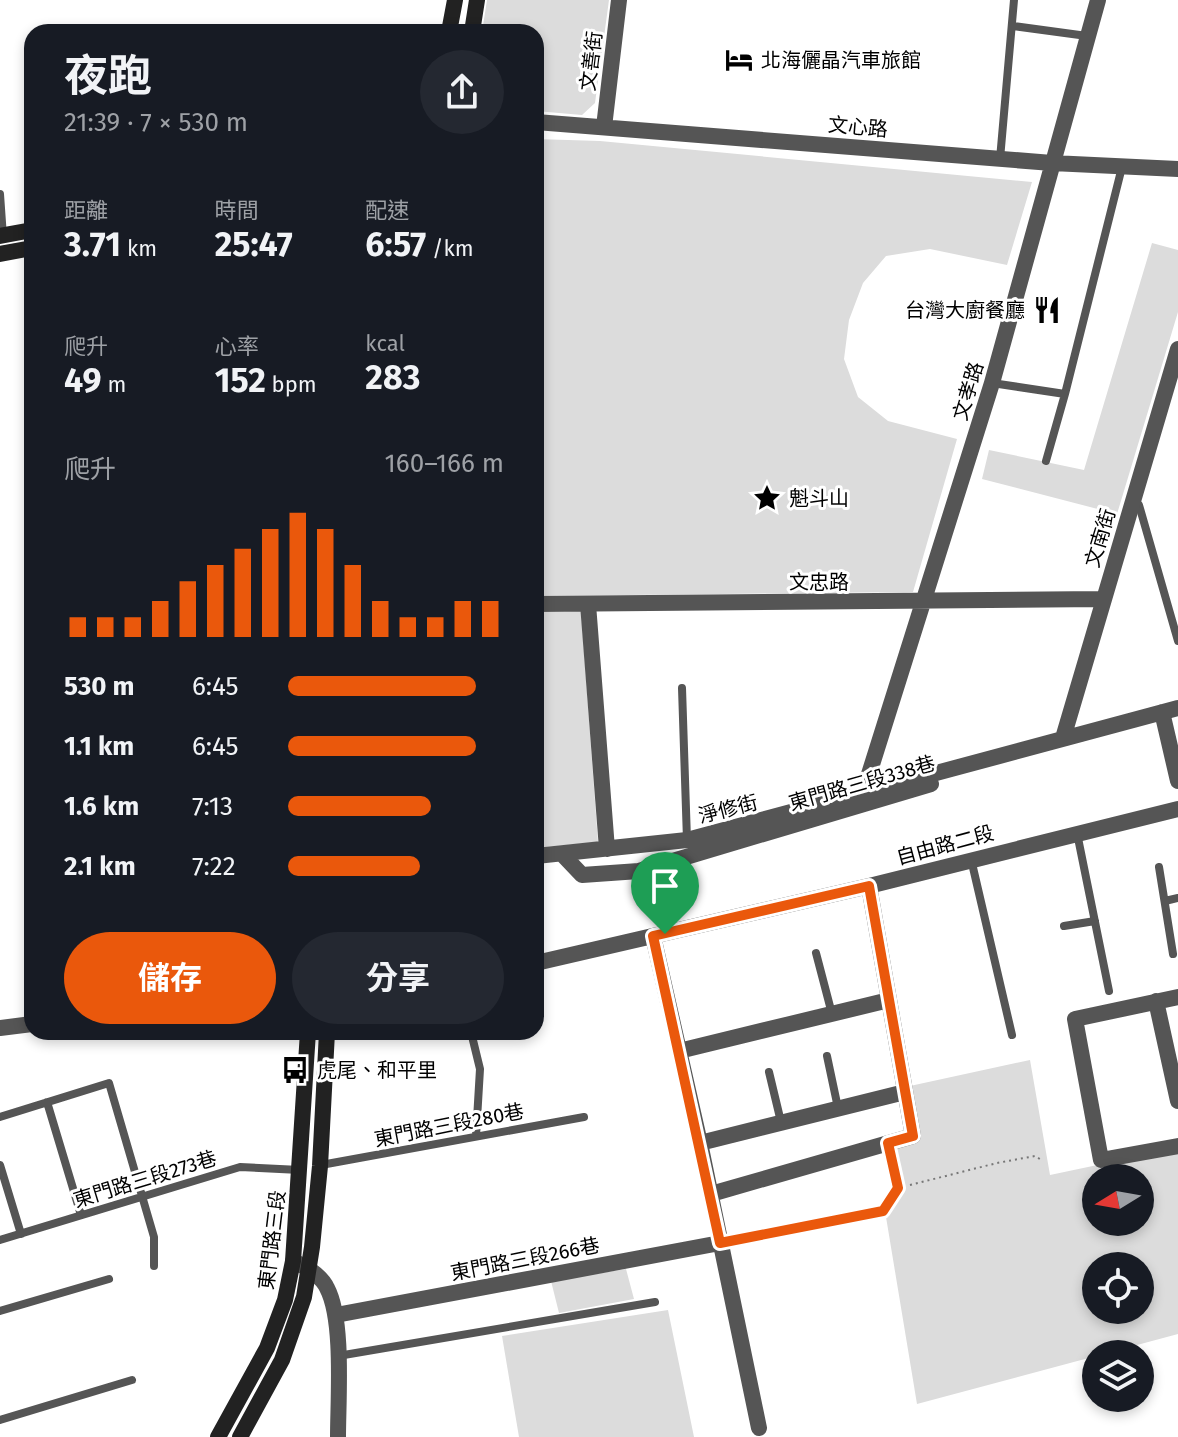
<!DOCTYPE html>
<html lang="zh-TW">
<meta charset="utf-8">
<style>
:root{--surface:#171b24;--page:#242831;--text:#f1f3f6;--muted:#9ea1a6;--accent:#ea580c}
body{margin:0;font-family:"Fira Sans","Noto Sans TC",sans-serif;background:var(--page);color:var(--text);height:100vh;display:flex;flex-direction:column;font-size:30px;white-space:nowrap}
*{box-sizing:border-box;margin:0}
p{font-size:26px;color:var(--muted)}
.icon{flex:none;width:44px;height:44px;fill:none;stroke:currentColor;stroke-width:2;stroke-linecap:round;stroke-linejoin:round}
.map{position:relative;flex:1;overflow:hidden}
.details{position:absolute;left:24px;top:24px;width:520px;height:1016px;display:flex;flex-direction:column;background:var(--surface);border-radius:24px;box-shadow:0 4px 12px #0003}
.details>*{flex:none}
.needle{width:52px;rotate:259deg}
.fabs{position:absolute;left:1082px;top:1164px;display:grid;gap:16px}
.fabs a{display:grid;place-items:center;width:72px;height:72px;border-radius:50%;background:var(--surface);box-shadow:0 4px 12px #0003;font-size:40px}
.pin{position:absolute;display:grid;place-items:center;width:68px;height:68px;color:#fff;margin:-82px -34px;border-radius:50% 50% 50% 0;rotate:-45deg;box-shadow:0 0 8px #0007}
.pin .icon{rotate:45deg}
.round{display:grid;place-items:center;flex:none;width:84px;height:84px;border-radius:42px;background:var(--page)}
.summary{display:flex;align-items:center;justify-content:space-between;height:136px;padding:0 40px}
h1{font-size:44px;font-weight:700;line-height:60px}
.stats{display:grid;grid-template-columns:repeat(3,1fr);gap:12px;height:136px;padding:8px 40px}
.stats div{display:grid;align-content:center}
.stats b{font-size:34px;font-weight:700}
.stats small{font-size:22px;font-weight:400}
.stats p{font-size:22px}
.chart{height:224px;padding:16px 40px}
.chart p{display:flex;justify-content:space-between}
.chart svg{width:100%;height:144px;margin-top:8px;stroke:var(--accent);stroke-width:6}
.cta{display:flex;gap:16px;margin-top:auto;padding:16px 40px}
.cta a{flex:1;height:92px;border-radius:48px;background:var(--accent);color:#fff;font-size:32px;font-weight:700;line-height:92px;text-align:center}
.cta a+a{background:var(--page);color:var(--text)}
ul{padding:0 40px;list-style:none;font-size:26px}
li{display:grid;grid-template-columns:128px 96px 1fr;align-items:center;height:60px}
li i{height:20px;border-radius:10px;background:var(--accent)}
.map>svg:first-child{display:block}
.green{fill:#dcdcdc;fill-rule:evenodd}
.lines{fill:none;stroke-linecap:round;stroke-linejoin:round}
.path{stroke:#777;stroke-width:2;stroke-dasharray:2 4;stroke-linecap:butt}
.lane{stroke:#555;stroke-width:8}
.street{stroke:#555;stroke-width:16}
.secondary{stroke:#222;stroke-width:16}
.route-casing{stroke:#fff;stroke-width:16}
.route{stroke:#ea580c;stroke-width:10}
.labels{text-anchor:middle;stroke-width:6;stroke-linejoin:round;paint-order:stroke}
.poi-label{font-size:20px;fill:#000;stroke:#fff;text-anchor:start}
.street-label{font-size:20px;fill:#000;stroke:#fff}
</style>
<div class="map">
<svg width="1178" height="1437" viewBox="0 0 1178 1437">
<rect width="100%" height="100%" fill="#fff"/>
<path class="green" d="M487 0H609L595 103 582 115 536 111V32H482Z
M536 139 600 141 1032 182 1007 265 930 249 886 256 863 283 849 320 844 359 858 397 888 421 957 439 913 592 536 596Z
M1152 243 1178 250V312L1117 514 982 479 989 450 1084 470Z
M581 611 598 842 536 848V612Z
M1030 1060 1050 1175 1178 1148V1334L917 1404 886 1217 901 1191 891 1144 918 1137 910 1086ZM1096 1178H1140V1222H1096ZM1096 1266H1140V1310H1096Z
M626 1269 634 1299 559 1313 551 1281Z
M668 1310 694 1437H519L502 1336Z"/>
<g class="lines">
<path class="path" d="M910 1185 997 1163 1035 1156 1043 1161"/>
<path class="lane" d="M1013 26 1087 36
M1000 159 1014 0
M0 194 3 237
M992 383 1065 394
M1046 461 1065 394 1122 167
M1139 505 1178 641
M682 688 687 840
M1077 833 1109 991
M971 859 1012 1035
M1159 867 1173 954
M1165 901 1178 898
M1064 926 1095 921
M816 953 832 1014
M471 1032 480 1069 476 1136
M827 1056 838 1108
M769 1072 781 1122
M47 1102 81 1215
M0 1117 109 1083 154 1237V1266
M0 1165 21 1234
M321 1165 584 1117
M0 1240 240 1167 300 1170
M721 1243 883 1211 898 1188 888 1143
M0 1311 109 1279
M338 1356 655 1302
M0 1420 132 1380"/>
<path class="street" d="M536 122 1052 163 1178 169
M604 127 619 0
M536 604 1103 599
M588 604 607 849
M1162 712 1178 781
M1063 738 1178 349
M864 790 992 383 1098 0
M562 854 582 875 639 871 931 784
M536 856 687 840 1178 708
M653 936 700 1143 759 1428
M536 963 869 886 1178 809
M1178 997 1075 1019 1101 1160 1178 1146
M1156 1001 1178 1101
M0 1028 32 1024
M679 1051 889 1000
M700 1143 905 1092
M711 1194 913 1136 869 886
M293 1261C306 1267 321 1275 327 1288 344 1320 338 1399 338 1437
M336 1315 720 1243"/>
<path class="secondary" d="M449 32 455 0
M472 32 477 0
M0 236 32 230
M0 254 32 248
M218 1437 267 1348 285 1300 293 1261 308 1032
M240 1437 282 1360 304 1297 312 1247 320 1166 327 1032"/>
</g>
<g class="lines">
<g class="route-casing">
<path id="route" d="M869 886 913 1136 888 1143 898 1188 883 1211 720 1243 653 936Z"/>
</g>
<use href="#route" class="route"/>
</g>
<defs>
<g id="hotel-bare" transform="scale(2.16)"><path d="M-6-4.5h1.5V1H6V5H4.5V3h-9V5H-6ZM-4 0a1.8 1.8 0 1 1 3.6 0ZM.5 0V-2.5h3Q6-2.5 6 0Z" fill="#000" stroke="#fff" stroke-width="2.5" paint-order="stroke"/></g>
<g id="restaurant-bare" transform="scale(2.16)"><path d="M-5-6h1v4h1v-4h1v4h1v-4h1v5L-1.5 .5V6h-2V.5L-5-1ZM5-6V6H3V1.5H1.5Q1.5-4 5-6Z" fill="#000" stroke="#fff" stroke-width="2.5" paint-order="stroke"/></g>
<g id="sight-bare" transform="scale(2.16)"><path d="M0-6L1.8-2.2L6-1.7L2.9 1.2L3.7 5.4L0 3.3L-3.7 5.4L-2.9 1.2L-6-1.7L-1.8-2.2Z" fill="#000" stroke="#fff" stroke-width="2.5" paint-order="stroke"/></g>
<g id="bus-bare" transform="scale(2.16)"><path d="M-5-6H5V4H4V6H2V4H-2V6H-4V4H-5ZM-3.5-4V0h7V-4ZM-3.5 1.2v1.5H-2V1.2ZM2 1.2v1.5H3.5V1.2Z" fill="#000" stroke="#fff" stroke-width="2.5" paint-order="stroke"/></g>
</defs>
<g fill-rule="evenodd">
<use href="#hotel-bare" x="739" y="60"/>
<use href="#restaurant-bare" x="1047" y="310"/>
<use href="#sight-bare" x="767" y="498"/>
<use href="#bus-bare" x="295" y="1070"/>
</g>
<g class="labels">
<g class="poi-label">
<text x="761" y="67">北海儷晶汽車旅館</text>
<text x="1025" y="317" text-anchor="end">台灣大廚餐廳</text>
<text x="789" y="505">魁斗山</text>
<text x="317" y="1077">虎尾、和平里</text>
</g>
<g class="street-label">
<text transform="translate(591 61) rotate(-83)" y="7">文善街</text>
<text transform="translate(858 127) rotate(5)" y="7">文心路</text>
<text transform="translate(968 391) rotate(-73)" y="7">文孝路</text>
<text transform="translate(1100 538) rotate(-73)" y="7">文南街</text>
<text x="819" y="589">文忠路</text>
<text transform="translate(862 783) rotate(-16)" y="7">東門路三段338巷</text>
<text transform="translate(728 809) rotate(-14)" y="7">淨修街</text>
<text transform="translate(945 845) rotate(-15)" y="7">自由路二段</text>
<text transform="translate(449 1125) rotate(-11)" y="7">東門路三段280巷</text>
<text transform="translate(145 1179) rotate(-17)" y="7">東門路三段273巷</text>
<text transform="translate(272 1240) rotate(-83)" y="7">東門路三段</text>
<text transform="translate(525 1259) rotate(-11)" y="7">東門路三段266巷</text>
</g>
</g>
</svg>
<div class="fabs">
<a><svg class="needle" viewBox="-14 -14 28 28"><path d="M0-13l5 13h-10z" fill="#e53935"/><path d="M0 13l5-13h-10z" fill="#9ea1a6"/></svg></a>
<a><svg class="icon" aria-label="locate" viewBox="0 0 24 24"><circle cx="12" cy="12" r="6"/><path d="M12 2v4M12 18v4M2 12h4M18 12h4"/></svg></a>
<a><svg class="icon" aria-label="layers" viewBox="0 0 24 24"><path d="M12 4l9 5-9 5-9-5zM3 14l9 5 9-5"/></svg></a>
</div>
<div class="pin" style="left:665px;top:934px;background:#1e9e55"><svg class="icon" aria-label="arrive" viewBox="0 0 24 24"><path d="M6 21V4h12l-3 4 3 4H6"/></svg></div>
<section class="details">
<div class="summary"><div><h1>夜跑</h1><p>21:39 · 7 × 530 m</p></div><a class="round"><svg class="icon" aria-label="share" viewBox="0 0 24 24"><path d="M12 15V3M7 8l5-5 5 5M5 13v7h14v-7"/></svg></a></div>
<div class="stats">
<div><p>距離</p><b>3.71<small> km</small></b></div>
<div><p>時間</p><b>25:47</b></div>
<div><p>配速</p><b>6:57<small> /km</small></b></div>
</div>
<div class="stats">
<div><p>爬升</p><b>49<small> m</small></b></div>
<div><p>心率</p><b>152<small> bpm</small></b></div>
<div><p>kcal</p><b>283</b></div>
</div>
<div class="chart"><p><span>爬升</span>160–166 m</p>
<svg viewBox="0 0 160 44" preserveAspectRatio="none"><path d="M5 44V38M15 44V38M25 44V38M35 44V33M45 44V27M55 44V22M65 44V17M75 44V11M85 44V6M95 44V11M105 44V22M115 44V33M125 44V38M135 44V38M145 44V33M155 44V33"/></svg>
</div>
<ul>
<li><b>530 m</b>6:45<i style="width:87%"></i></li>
<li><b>1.1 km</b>6:45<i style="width:87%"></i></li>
<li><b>1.6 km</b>7:13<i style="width:66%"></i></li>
<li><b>2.1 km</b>7:22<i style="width:61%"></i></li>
</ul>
<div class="cta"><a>儲存</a><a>分享</a></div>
</section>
</div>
